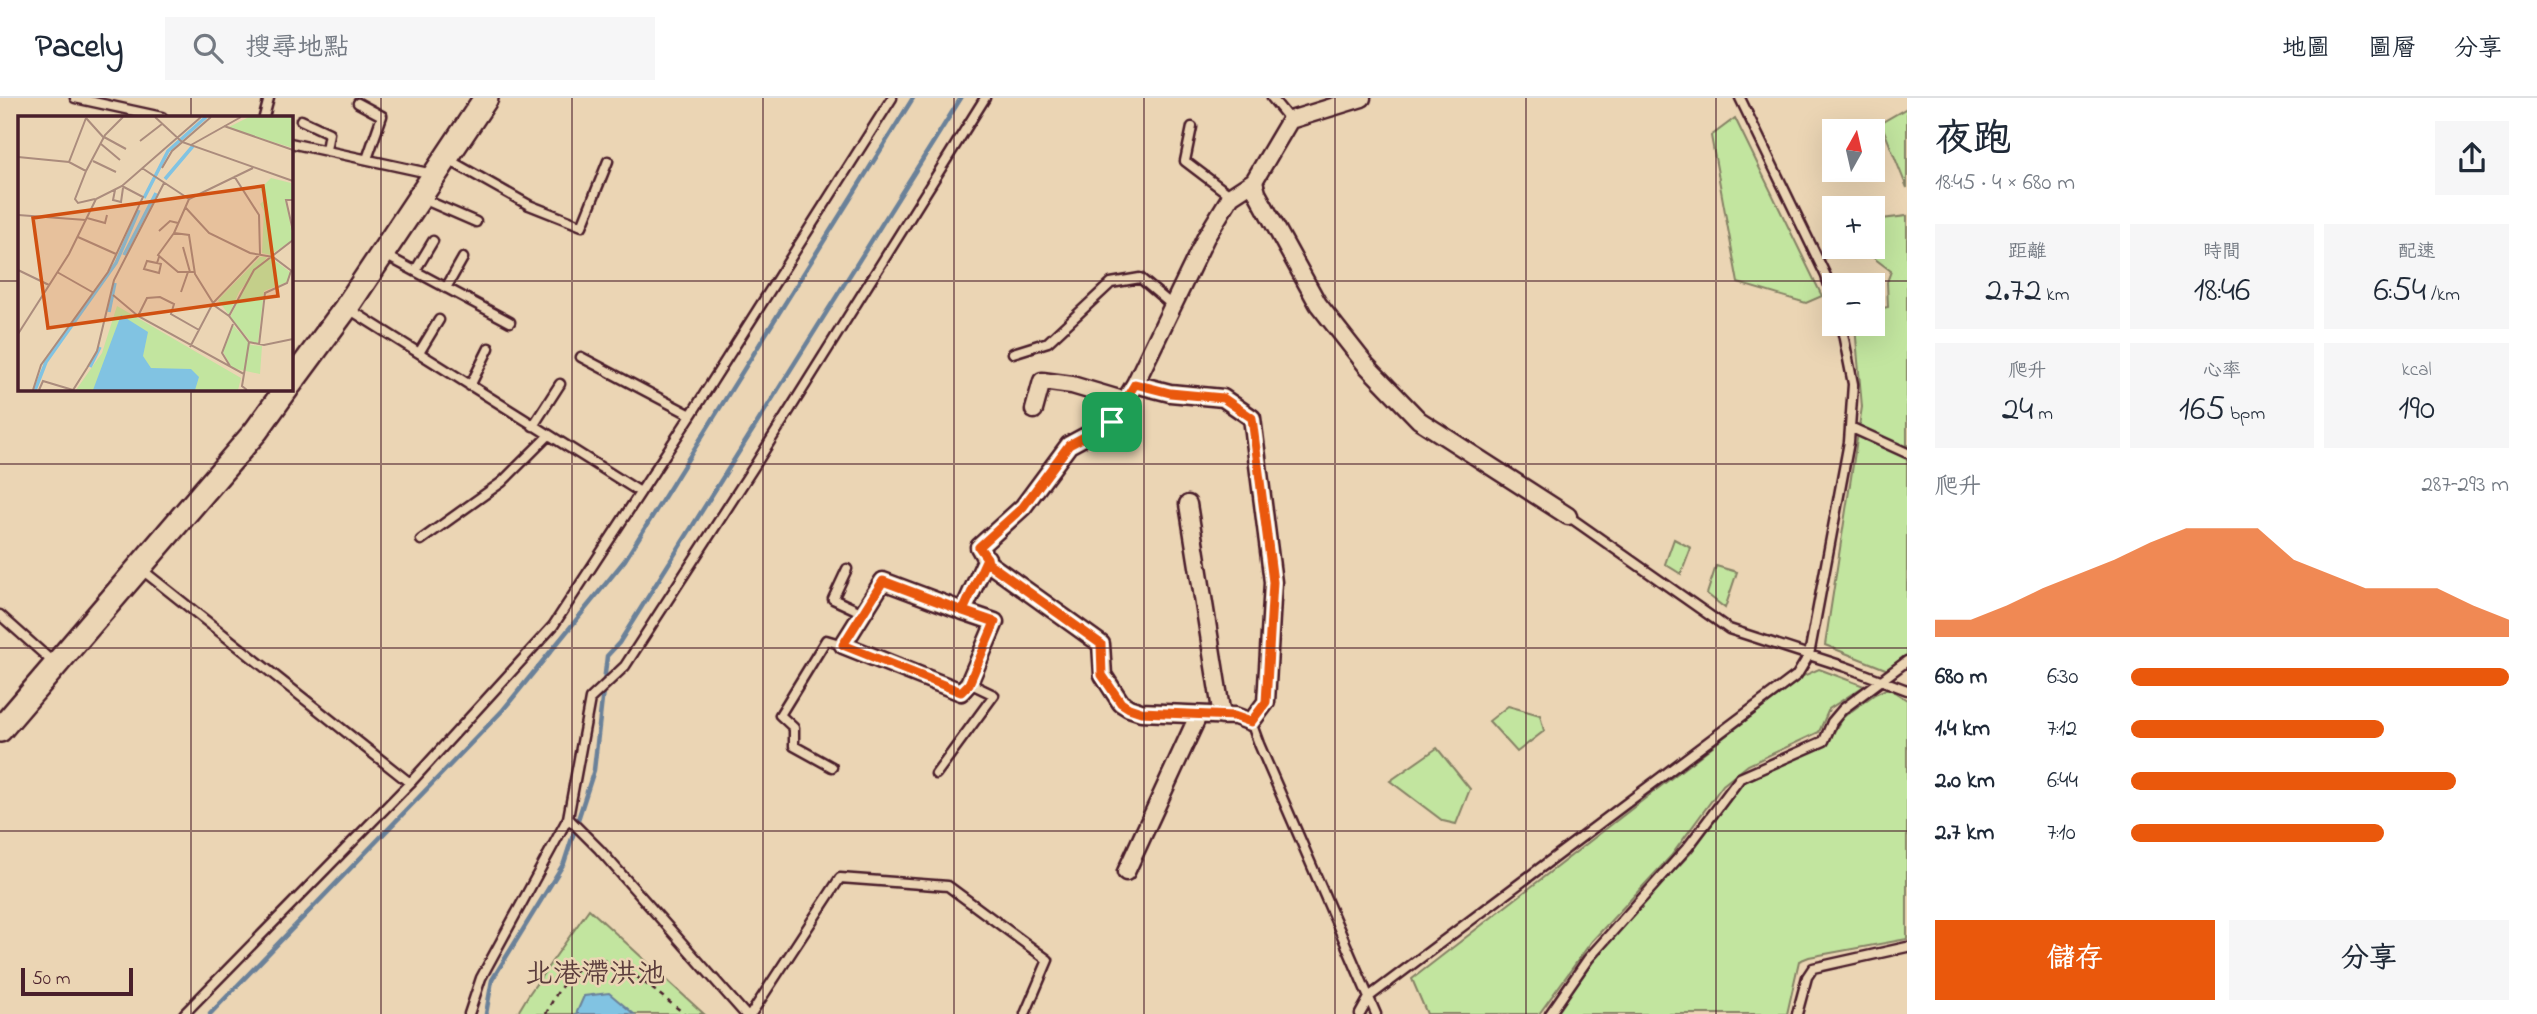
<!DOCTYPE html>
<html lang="zh-TW">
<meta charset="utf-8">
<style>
:root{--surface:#fff;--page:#f6f6f7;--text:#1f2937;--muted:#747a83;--line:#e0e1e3;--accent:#ea580c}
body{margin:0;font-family:"Indie Flower","LXGW WenKai TC",sans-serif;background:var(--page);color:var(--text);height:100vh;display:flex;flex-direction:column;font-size:26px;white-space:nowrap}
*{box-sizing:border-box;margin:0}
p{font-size:23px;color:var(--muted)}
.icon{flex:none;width:38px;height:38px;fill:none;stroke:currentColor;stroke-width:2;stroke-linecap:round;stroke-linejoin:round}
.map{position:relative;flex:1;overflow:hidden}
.drawer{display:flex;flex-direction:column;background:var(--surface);width:630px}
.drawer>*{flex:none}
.needle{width:46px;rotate:8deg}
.buttons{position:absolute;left:1822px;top:21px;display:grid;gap:14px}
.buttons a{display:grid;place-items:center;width:63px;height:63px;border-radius:0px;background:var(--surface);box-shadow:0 7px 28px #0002;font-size:35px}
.scale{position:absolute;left:21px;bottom:18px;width:112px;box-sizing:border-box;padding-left:7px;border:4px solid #4a1f2b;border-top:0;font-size:19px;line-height:24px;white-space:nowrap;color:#4a1f2b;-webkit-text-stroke:5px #ebd5b4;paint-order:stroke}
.pin{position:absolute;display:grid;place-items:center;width:60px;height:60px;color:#fff;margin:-30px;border-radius:14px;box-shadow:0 4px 10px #0006}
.round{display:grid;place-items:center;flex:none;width:74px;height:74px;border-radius:0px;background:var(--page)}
.summary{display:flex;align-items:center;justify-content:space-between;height:119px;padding:0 28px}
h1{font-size:38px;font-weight:600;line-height:52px}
.metrics{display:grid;grid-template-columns:repeat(3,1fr);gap:10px;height:119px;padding:7px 28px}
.metrics div{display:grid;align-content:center;border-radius:0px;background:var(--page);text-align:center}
.metrics b{font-size:35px;font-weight:600}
.metrics small{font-size:19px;font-weight:400}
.metrics p{font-size:19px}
.chart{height:196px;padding:14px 28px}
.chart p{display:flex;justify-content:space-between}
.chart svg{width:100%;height:126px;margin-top:7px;fill:var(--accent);opacity:.7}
.cta{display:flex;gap:14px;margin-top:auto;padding:14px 28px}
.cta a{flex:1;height:80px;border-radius:0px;background:var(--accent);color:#fff;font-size:28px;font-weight:600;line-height:80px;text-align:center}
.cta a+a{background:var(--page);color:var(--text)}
ul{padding:0 28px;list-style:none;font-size:23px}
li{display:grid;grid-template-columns:112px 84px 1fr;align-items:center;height:52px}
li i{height:18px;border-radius:9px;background:var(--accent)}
header{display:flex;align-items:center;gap:42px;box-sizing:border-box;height:98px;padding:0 35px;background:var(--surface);border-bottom:2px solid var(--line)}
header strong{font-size:33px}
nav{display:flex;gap:38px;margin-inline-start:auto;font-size:24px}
.search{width:490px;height:63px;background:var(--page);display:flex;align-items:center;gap:18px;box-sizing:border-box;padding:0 24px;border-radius:0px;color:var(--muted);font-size:26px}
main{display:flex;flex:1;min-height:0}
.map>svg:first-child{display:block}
.green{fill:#c2e59f;stroke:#868265;stroke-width:2}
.water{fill:#81c3e2;stroke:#6b8199;stroke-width:2}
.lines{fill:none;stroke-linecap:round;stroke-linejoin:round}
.stream{stroke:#6b8199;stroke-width:4.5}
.lane-casing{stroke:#4a1f2b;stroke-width:13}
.street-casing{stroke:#4a1f2b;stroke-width:21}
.secondary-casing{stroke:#4a1f2b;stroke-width:28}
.path{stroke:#4a1f2b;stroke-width:2.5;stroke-dasharray:5 5;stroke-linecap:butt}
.lane{stroke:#ebd5b4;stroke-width:8}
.street{stroke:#ebd5b4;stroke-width:16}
.secondary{stroke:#ebd5b4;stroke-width:23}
.route-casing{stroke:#fff;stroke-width:14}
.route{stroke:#ea580c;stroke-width:9}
.grid{fill:none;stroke:#4a1f2b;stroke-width:2;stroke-opacity:0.55}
.labels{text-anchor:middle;stroke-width:5;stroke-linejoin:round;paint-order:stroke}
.park-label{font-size:28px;fill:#5c3d3c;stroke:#ebd5b4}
.inset-river{fill:none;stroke:#81c3e2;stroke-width:3.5}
.inset-road{fill:none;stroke:#ab8c7d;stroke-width:2}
.view{fill:#d05011;fill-opacity:0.15;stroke:#d05011;stroke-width:3.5}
.inset-edge{fill:none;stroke:#4a1f2b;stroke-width:3.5}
</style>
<header>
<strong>Pacely</strong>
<div class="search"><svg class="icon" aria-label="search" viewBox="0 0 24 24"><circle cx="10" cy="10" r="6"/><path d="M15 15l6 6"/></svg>搜尋地點</div>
<nav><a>地圖</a><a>圖層</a><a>分享</a></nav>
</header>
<main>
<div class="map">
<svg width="1907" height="916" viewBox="0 0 1907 916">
<rect width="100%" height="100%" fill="#ebd5b4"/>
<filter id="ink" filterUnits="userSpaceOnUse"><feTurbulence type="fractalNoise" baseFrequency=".0143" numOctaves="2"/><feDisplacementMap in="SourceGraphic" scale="14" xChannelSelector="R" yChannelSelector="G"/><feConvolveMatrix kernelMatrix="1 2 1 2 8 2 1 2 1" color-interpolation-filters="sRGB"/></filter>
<g filter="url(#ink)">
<path class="green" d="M1907 10V90L1881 25Z
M1735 20 1822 198 1806 205 1738 185 1711 38Z
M1907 118V557L1888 572 1825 547 1862 309 1855 228 1857 226H1872L1873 212 1888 209 1887 184 1891 173 1866 154V149H1872L1874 122Z
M1674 441 1691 450 1681 476 1665 466Z
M1716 468 1737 474 1725 510 1707 496Z
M1819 571 1864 588 1829 611 1819 634 1748 667 1723 687 1671 758 1592 843 1539 916H1427L1412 881 1803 578Z
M1888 590 1907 602V841L1809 859 1799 863 1787 916H1555L1612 838 1690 756 1743 685 1828 645 1842 620 1875 596Z
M1508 608 1540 617 1544 633 1517 654 1489 623Z
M1437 650 1470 691 1456 726 1443 723 1390 683Z
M589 811 704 916H517L529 896Z"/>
<path class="water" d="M609 895 634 916H576L584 898Z"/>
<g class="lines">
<path class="stream" d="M210 916 503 612 625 462 913 0
M486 916 492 882 564 765 594 672 607 558 619 545 961 0"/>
<g class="lane-casing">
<path id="lane" d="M75 0 162 19
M1272 0 1290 22
M1740 0 1826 178 1834 203
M358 5 382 18 367 61
M264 19 269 0
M301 22 329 35 326 52
M1192 29 1185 63 1231 98
M290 45 433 76
M449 62 529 107 582 128 608 63
M423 101 476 124
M385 157 510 224
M415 173 433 143
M446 190 463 160
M349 211 640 394
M419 255 439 222
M1013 255 1048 244 1111 185 1140 180 1173 208
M581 259 691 317
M470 288 489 250
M533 328 560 286
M1850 329 1907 355
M1568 418 1729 531 1846 569 1907 592
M421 442 502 384 548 338
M141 471 410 685
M847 471 833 501 863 515
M0 517 55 566
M1251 624 1259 646 1376 916
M832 669 794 648V630L780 617 826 542 843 547
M936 676 994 597 969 585
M568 720 599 751 745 916
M184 916 410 685 553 528 691 317 892 0
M469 916 481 880 568 720 590 601 625 568 757 364 985 0
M751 916 840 780 948 788 1048 862 1025 916
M1360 916 1370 898 1797 577 1809 557 1849 344 1853 286 1841 226
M1550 916 1588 861 1688 749 1740 680 1824 643 1832 624 1843 611 1907 563
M1797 916 1807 879 1813 870 1907 849"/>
</g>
<g class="street-casing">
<path id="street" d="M1254 83 1257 95 1318 206 1366 267 1419 322 1568 418
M1135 286 1112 324 1069 347 1023 409 979 449 988 465 1101 546 1103 577 1121 605 1129 610 1141 614 1235 618 1251 624 1266 604 1273 484 1252 320 1223 300 1170 295 1135 286 1206 139 1231 98 1254 83 1290 22 1362 0
M1034 312 1042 283 1072 287 1126 303
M1188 406 1222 618
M963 513 995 524 969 585 961 594 843 547 883 483 963 513 987 460
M1126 774 1198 618"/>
</g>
<g class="secondary-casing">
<path id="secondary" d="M290 286 346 210 486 0
M0 632 256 333 287 290"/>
</g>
<path class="path" d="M546 916C559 888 581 851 619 866 625 868 631 875 637 879 653 891 669 904 685 916"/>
<use href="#lane" class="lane"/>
<use href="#street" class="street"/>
<use href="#secondary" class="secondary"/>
</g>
</g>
<g class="lines" filter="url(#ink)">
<g class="route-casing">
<path id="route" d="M1112 324 1069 347 1023 409 979 449 987 460 963 513 883 483 843 547 961 594 969 586 995 524 963 513 987 460 988 465 1101 546 1102 577 1121 605 1129 610 1141 614 1234 618 1251 624 1266 604 1273 484 1252 320 1223 300 1170 295 1135 286 1112 324"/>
</g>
<use href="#route" class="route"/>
</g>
<path class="grid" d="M191 0V19M381 0V916M572 0V916M763 0V916M954 0V916M1144 0V916M1335 0V916M1526 0V916M1716 0V916M0 183H19M290 183H1907M191 290V916M0 366H1907M0 550H1907M0 733H1907"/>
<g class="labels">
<g class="park-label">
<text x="595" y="884">北港滯洪池</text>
</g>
</g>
<g transform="translate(18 18)">
<rect width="275" height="275" fill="#ebd5b4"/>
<path d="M231 1H275V32L209 12ZM253 62 273 67 275 83 268 84 275 124 252 139 244 137 246 95 242 88 248 83 242 73ZM242 141H249L221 176 211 199 200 184ZM252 141 272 156 269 166 246 175 240 227H234L212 201 236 155ZM99 190 223 262 220 274H58L84 237ZM215 209 233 229 244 230 242 258 214 252 205 236Z" fill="#c2e59f"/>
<path d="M103 199 130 216 125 240 133 252 173 253 181 261 177 274H75Z" fill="#81c3e2"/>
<path class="inset-river" d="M147 63 175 30M126 82 150 35 188 1M106 139 138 77M91 196 97 167M72 251 82 231M17 274 28 246 98 147 121 94"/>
<path class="inset-road" d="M137 1 164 26 275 65M68 2 86 22M206 10 275 34M86 21 108 33M122 25 144 8M83 28 102 44M173 29 223 1M0 41 51 46 68 55 57 83 60 87 77 83M75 45 98 56M51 46 68 2M124 52 171 83M144 52 154 35 193 1M235 52 171 83 156 117 171 119 177 158 197 190 211 200 231 226 246 229 275 223M68 55 87 19 105 1M97 74 95 84 103 86 105 72M275 84H268L275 115M167 91 191 117 232 137 255 141 275 156M0 99 68 104M69 102 87 107 89 99M141 115 152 105 160 107M156 117 140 139 160 156H176M60 121 98 138M165 131 172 156M139 147 143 148 141 157 126 153 129 145 139 147 141 141M0 154 31 169M39 156 76 177M163 176 170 156M95 179 120 200 226 258 224 270 229 274M120 200 129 182 142 181 156 188 153 198 181 214M211 200 236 154 275 124M0 218 51 138 78 83 104 70 183 1M241 229 247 177 269 167 273 155M172 231 195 187 242 138 241 99 216 60M212 250 204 237 215 208M226 258 231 226M15 274 23 249 90 156 125 81 104 70M21 274 25 265 55 274 69 252 79 235 96 164 146 67"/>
<path class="view" d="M245 70 260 180 30 212 15 102Z"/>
<rect width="275" height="275" class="inset-edge"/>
</g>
</svg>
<div class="buttons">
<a><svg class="needle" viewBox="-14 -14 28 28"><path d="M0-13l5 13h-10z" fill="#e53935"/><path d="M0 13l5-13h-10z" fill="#747a83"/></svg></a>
<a>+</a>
<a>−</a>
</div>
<div class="scale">50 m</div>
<div class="pin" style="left:1112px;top:324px;background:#1e9e55"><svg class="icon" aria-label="arrive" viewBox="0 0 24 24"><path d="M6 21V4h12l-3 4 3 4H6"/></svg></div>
</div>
<section class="drawer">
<div class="summary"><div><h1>夜跑</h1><p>18:45 · 4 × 680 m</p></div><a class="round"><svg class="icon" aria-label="share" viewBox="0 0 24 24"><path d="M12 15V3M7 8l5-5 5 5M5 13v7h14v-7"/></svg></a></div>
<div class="metrics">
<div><p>距離</p><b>2.72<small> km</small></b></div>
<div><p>時間</p><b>18:46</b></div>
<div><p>配速</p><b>6:54<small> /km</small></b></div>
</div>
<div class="metrics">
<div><p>爬升</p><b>24<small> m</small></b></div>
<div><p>心率</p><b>165<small> bpm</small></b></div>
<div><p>kcal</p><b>190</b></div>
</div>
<div class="chart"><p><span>爬升</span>287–293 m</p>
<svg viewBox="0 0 160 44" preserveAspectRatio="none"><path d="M0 44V38L10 38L20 33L30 27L40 22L50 17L60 11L70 6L80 6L90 6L100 17L110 22L120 27L130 27L140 27L150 33L160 38V44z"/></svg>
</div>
<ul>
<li><b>680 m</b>6:30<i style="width:100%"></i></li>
<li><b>1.4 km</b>7:12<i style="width:67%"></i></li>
<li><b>2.0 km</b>6:44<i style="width:86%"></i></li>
<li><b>2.7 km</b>7:10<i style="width:67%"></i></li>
</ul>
<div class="cta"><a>儲存</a><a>分享</a></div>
</section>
</main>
